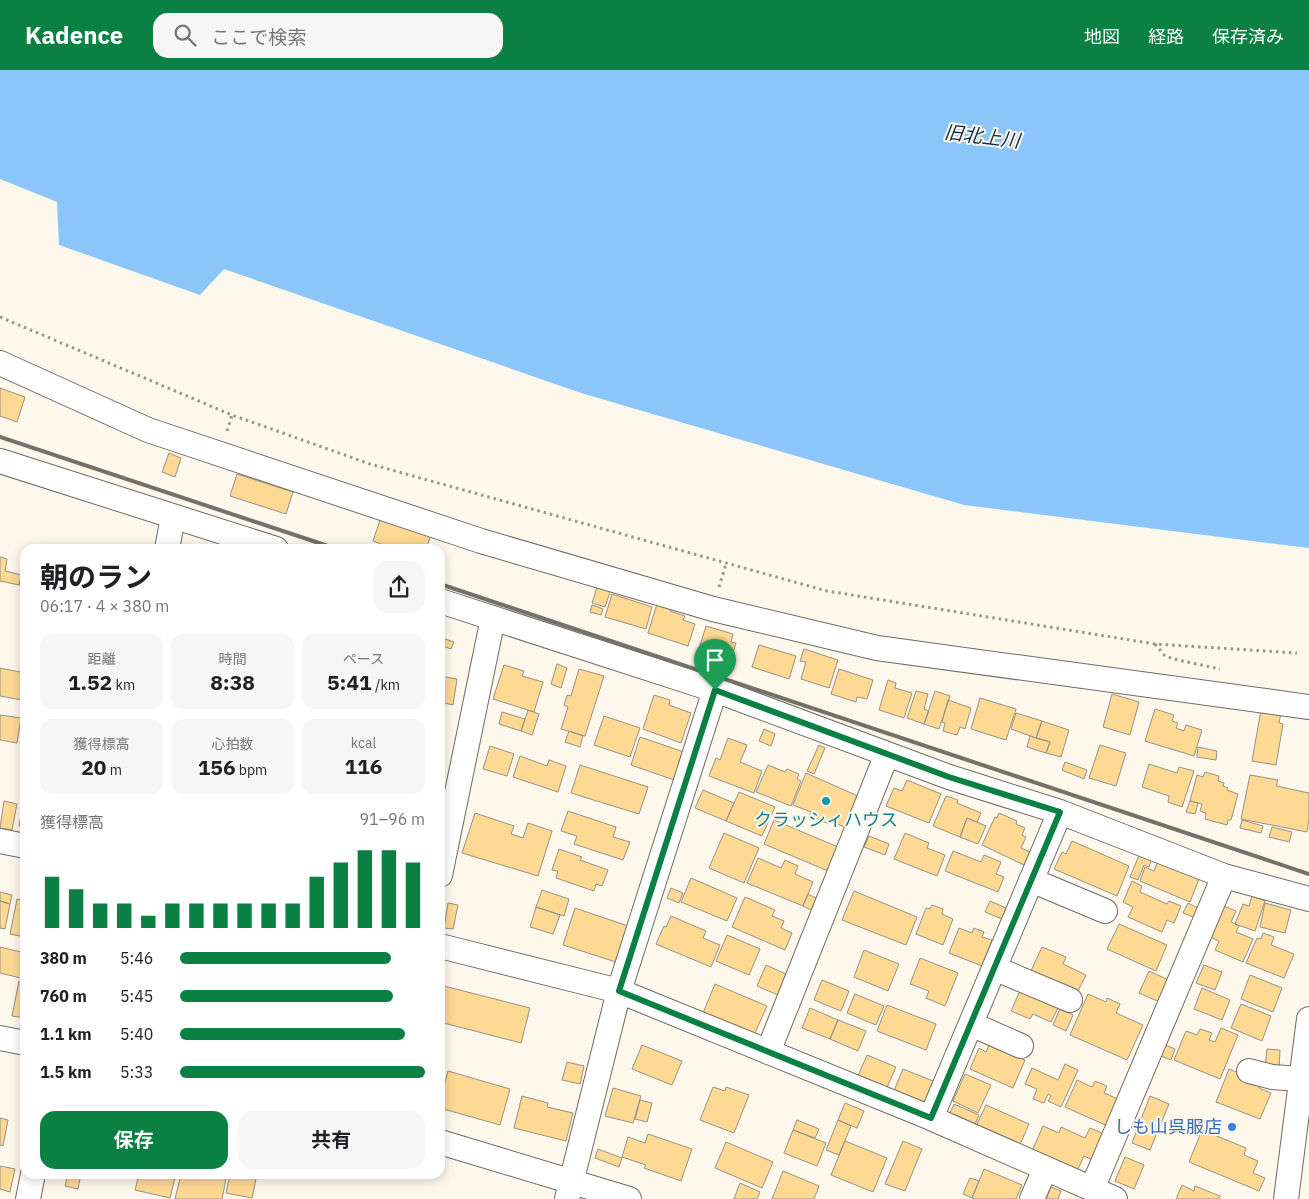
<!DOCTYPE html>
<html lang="ja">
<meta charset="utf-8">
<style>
:root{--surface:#fff;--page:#f6f6f6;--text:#202124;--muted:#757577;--accent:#0b8043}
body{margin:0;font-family:"IBM Plex Sans","Noto Sans JP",sans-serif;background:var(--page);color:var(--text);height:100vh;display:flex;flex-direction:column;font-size:19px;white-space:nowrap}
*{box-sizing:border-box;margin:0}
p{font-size:16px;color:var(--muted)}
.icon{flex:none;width:28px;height:28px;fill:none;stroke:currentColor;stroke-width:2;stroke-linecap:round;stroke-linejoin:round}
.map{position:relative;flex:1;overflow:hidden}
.details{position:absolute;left:20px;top:474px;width:425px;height:635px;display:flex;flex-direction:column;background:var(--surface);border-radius:15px;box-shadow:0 2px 12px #0003}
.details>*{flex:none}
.pin{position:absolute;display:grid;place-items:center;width:42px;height:42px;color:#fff;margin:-51px -21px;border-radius:50% 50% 50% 0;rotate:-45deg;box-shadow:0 0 5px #0007}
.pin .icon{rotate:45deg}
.round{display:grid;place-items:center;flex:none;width:52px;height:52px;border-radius:15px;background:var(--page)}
.overview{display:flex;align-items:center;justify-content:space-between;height:85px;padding:0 20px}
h1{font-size:28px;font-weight:700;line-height:38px}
.metrics{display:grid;grid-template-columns:repeat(3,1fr);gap:8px;height:85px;padding:5px 20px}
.metrics div{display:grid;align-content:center;border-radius:12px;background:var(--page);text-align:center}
.metrics b{font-size:21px;font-weight:700}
.metrics small{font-size:14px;font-weight:400}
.metrics p{font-size:14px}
.chart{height:140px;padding:10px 20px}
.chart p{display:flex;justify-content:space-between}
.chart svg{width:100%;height:90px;margin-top:5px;stroke:var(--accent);stroke-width:6}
.cta{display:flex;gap:10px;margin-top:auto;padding:10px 20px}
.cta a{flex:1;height:58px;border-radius:15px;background:var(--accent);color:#fff;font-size:20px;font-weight:700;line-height:58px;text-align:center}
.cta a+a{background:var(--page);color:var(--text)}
ul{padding:0 20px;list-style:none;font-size:16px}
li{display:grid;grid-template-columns:80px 60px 1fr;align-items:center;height:38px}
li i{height:12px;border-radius:6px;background:var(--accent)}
header{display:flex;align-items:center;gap:30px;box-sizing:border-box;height:70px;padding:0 25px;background:var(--accent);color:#fff}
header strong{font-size:24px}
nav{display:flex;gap:28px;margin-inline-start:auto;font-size:18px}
.search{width:350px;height:45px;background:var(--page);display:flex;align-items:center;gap:12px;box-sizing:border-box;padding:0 18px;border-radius:15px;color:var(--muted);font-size:19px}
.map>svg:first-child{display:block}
.water{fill:#8bc6fb}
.building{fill:#fdd993;stroke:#969186}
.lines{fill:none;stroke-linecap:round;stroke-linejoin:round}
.minor-casing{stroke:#706b61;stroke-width:26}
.path{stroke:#9a958e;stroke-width:3;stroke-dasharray:2.5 4;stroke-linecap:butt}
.minor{stroke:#fff;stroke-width:24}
.rail{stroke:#75716a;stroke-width:4}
.route-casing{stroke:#fff;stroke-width:10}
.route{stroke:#0b8043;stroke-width:6}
.culture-dot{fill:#0f9aa8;stroke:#fef7ec;stroke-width:2}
.shop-dot{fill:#3f7fe0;stroke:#fef7ec;stroke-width:2}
.labels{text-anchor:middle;stroke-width:4;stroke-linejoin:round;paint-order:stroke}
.culture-label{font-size:18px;fill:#0d838f;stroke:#fef7ec}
.shop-label{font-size:18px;fill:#366cbe;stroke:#fef7ec;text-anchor:end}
.water-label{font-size:19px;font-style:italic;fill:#0d2d48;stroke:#fef7ec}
</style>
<header>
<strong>Kadence</strong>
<div class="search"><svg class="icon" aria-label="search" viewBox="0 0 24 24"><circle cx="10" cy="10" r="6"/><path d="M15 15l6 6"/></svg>ここで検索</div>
<nav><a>地図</a><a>経路</a><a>保存済み</a></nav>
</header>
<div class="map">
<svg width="1309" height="1129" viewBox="0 0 1309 1129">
<rect width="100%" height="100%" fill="#fef7ec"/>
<path class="water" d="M0 0H1309V478L964 435 581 323 224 199 200 225 59 175 57 132 0 109Z"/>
<path class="building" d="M0 318 25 327 17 352 0 346Z
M169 383 181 388 175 407 162 402Z
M237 404 293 422 286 444 230 426Z
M381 447 431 465 426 479H394L373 471Z
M0 487 7 489 5 501 22 505 19 515 0 511Z
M25 488V516L19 515Z
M598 514 611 519 605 537 592 533Z
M612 524 652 537 646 559 605 547Z
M657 534 671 539 670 541 685 546 683 550 695 554 688 576 648 563Z
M592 535 603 539 601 545 590 542Z
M706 556 733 564 731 572 736 573 731 589 699 579Z
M445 569 454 572 451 579 443 576Z
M759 575 796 586 789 609 752 597Z
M804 579 838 590 829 618 801 609 806 592 800 591Z
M557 594 567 598 561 618 551 614Z
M504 595 524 601 522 606 543 612 534 642 493 629Z
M0 598 25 603V638L20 637 22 630 0 626Z
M579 599 604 606 585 666 561 659 568 637 564 635 567 625 571 626Z
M839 599 873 610 867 629 857 627 856 632 831 624Z
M440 606 457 609 453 635 440 632Z
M888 610 896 613 895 618 912 623 904 648 879 640Z
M916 621 928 624 924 639 929 641 924 654 907 648Z
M935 621 950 626 939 659 924 654Z
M1112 624 1139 632 1130 665 1103 657Z
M654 625 670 630 669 635 691 643 681 673 643 659Z
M980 628 1016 639 1006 670 971 659Z
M948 630 971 638 965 659 960 657 957 665 943 661 945 653 942 652Z
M1155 639 1174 645 1172 651 1178 653 1176 658 1184 661 1186 655 1202 660 1194 686 1145 671Z
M528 640 539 644 532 665 521 661Z
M1261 640 1281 643 1279 653 1283 654 1276 695 1252 691Z
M502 642 525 649 521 661 499 654Z
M1016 643 1042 651 1036 668 1011 659Z
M0 645 21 648 17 673 0 670Z
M604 646 640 658 630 687 594 675Z
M1042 651 1069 660 1061 687 1046 683 1050 672 1036 668Z
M764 659 775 664 771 676 759 671Z
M569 661 583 666 580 677 565 672Z
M1030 666 1050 672 1046 683 1027 677Z
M640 667 690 684 680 712 631 695Z
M728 668 747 675 740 692 762 701 754 723 709 706 716 688 720 690Z
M819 675 825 678 814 704 807 701Z
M1100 675 1126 683 1116 716 1089 708Z
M490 676 514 684 507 706 483 699Z
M1198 677 1217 681 1216 690 1197 687Z
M520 686 547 696 549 690 566 696 558 722 513 707Z
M1065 692 1087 700 1084 709 1062 700Z
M1149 694 1177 703 1179 697 1194 701 1182 737 1168 732 1169 726 1142 717Z
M580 695 648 717 639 744 571 723Z
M768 695 785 702 787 699 799 704 797 709 801 711 791 736 756 722Z
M1205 702 1219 706 1218 711 1224 713 1223 716 1228 718 1227 720 1238 724 1231 750H1228L1227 755 1205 749 1206 743 1200 741 1202 734 1190 731 1197 705 1203 707Z
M806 703 860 727 847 758 830 751 829 754 809 745 811 742 793 735Z
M1250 705 1278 710 1276 716 1309 723V749L1307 762 1241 749Z
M907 710 941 724 929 753 886 736 894 718 902 721Z
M703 720 734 733 726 751 695 738Z
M739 722 775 737 762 766 726 751Z
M25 723V757L19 756Z
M946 726 958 730 957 733 981 743 977 752 967 748 960 767 933 756Z
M4 731 17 734 12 760 0 758Z
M1190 731 1198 733 1195 744 1186 742Z
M568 741 616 757 613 767 630 772 623 790 574 774 577 766 561 761Z
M475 743 514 756 511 764 523 768 528 753 552 761 538 806 462 783Z
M999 743 1017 751 1016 754 1025 758 1022 765 1026 767 1021 778 1030 782 1024 795 982 775 995 747 997 748Z
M967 748 986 756 978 774 960 767Z
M774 750 838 777 828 801 764 774Z
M1242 750 1263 756 1261 763 1240 758Z
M1272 757 1292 762 1289 772 1269 767Z
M724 763 759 778 744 813 709 798Z
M905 763 929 773 927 778 945 785 937 806 894 789Z
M869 766 889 774 885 785 864 777Z
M1072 771 1129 796 1117 826 1054 799 1062 782 1066 784Z
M559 779 582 787 580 790 608 800 602 816 596 814 594 821 556 808 558 801 552 800Z
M953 781 981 792 984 785 1001 792 996 804 1004 807 998 822 945 801Z
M1140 783 1152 788 1149 797 1144 795 1138 810 1130 807Z
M758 788 781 798 785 790 798 796 795 804 813 812 803 836 747 813Z
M1158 791 1199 809 1190 832 1140 811 1145 797 1154 801Z
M691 808 737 828 727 851 681 832Z
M1132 811 1142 816 1140 822 1167 834 1169 831 1181 836 1174 853 1167 850 1162 862 1128 847 1133 837 1123 832Z
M671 818 683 823 679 833 667 828Z
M542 820 569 829 564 846 536 837Z
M854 821 917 847 906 875 842 850Z
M0 822 12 825 10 834 0 831Z
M808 824 820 830 815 842 803 836Z
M1252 826 1265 831 1255 861 1235 854 1243 834 1249 836Z
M745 827 775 840 772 846 784 851 781 858 792 863 785 880 732 857Z
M17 829 25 831V867L10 864Z
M0 831 10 834 5 859 0 858Z
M990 831 1006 838 1002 849 985 842Z
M448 833 458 835 453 859 444 858Z
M1188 833 1202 840 1198 849 1183 843Z
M1265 833 1291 840 1285 863 1260 857Z
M1219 834 1236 841 1231 852 1239 856 1236 862 1253 869 1243 892 1215 880 1219 871 1206 865Z
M932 835 943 839 942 844 953 849 943 875 916 864 926 838 930 839Z
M536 837 560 845 553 864 530 857Z
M575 838 631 857 619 893 563 875Z
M671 846 706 861 703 868 720 875 711 897 656 874 664 856 666 857Z
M1119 854 1167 875 1156 901 1107 879Z
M959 858 972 863 974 858 984 862 982 867 992 870 982 896 949 883Z
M1263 863 1274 867 1271 875 1294 884 1284 908 1246 893 1257 868 1261 869Z
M727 865 760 879 749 905 716 891Z
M0 877 25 883V909L0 903Z
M1042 877 1066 887 1063 894 1086 905 1078 921 1055 911 1029 905Z
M864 880 899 894 888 921 854 907Z
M920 888 958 903 945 936 926 928 929 921 910 914Z
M766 895 788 905 780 926 757 916Z
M1204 895 1222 902 1215 920 1196 913Z
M1149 901 1173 912 1164 934 1139 923Z
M1250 905 1282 918 1273 942 1241 929Z
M822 910 849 921 841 941 814 930Z
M19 911 25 913V948L12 946Z
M715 914 767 936 754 965 703 943Z
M440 915 530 938 521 973 440 952Z
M1202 918 1230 930 1222 950 1194 939Z
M1020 921 1058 938 1051 952 1033 944 1030 949 1011 941Z
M855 924 884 936 876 955 847 943Z
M1088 924 1106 932 1107 928 1120 934 1116 943 1143 955 1127 990 1070 965Z
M1241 934 1271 946 1262 971 1231 958Z
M887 935 936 954 926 980 877 961Z
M810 938 838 950 830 969 802 958Z
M1060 939 1073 945 1066 961 1053 955Z
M838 950 866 961 858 981 830 969Z
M1221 958 1238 965 1220 1009 1174 990 1186 961 1197 965 1200 959 1212 963 1209 970 1215 972Z
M642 975 682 991 672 1015 632 999Z
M989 975 1025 990 1013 1018 970 999 979 978 986 982Z
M1165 975 1175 979 1171 990 1161 986Z
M1267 979 1280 980 1279 999 1265 998Z
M867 985 896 997 886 1020 857 1008Z
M567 992 584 996 580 1014 562 1010Z
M1065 994 1078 1000 1061 1037 1048 1031 1051 1026 1048 1024 1044 1033 1033 1029 1037 1019 1025 1014 1032 998 1058 1010Z
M903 999 933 1011 923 1036 893 1023Z
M1229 999 1261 1012 1259 1018 1271 1023 1260 1049 1216 1032Z
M448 1001 510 1019 500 1055 440 1038V1031Z
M965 1004 991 1015 978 1043 953 1031Z
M1077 1010 1092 1017 1095 1011 1107 1016 1104 1023 1118 1029 1110 1057 1065 1037Z
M713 1017 725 1021 726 1017 749 1025 734 1063 700 1050Z
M613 1018 641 1026 633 1053 605 1046Z
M522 1026 548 1033 547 1037 573 1043 566 1071 514 1058Z
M1150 1026 1169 1034 1150 1080 1132 1073Z
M640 1030 652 1033 647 1052 635 1049Z
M845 1033 864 1041 857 1058 838 1050Z
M954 1034 979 1045 973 1059 948 1047Z
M986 1035 1029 1054 1018 1079 976 1056Z
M0 1048 8 1050 3 1076 0 1075Z
M797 1050 819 1059 815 1068 793 1060Z
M838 1050 851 1056 839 1085 826 1080Z
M1043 1056 1059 1063 1061 1057 1085 1068 1090 1058 1107 1065 1095 1091 1084 1086 1077 1101 1032 1081Z
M793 1060 826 1073 817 1096 784 1083Z
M1202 1060 1246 1078 1244 1085 1258 1091 1253 1103 1265 1108 1259 1121 1189 1092Z
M648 1064 692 1079 681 1111 644 1098 646 1095 622 1087 628 1067 645 1073Z
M845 1071 887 1088 873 1122 831 1105Z
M903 1071 922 1079 905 1121 885 1114Z
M726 1072 773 1092 762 1118 715 1098Z
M598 1079 622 1088 619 1097 595 1088Z
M1125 1087 1144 1095 1134 1119 1115 1111Z
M0 1096 15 1099 10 1122 0 1119Z
M984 1099 1022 1115 1016 1129H975L972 1128Z
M783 1101 819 1116 814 1129H772Z
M68 1104H81L78 1119 65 1116Z
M139 1104H169L168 1105 175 1107 170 1128 135 1120Z
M181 1104 193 1107V1104H203L226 1109 222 1129H175Z
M230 1104H257L252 1128 226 1123Z
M970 1108 979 1111 972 1128 963 1124Z
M740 1113 760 1122 757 1129H734Z
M1182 1115 1194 1121 1195 1116 1220 1126 1219 1129H1176Z
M1051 1117 1061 1121 1058 1129H1046Z"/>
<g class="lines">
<g class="minor-casing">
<path id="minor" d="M0 293 148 360 481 471 713 539 877 578 1309 637
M0 391 276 479
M167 479 173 447
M440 531 715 620 949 707 1060 742 1224 806 1309 829
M0 771 25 776
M440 805 493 548
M1031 810 1105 841
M440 876 619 921 931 1048 1115 1129
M994 898 1070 930
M971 954 1021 976
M0 968 25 973
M768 982 887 684
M1249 1001 1272 1007 1301 1009
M931 1048 1060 742
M440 1072 629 1129
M1092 1119 1224 806
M28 1129 33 1104
M567 1129 619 921 715 620
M1032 1129 1045 1099
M1286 1129 1309 949"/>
</g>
<path class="path" d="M0 247 232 345 370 394 827 521 1155 574 1297 583
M227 361 232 345
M719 517 726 494
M1155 574 1165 586 1178 590 1220 599"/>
<use href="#minor" class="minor"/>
<path class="rail" d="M0 367 337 479
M440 514 1309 804"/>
</g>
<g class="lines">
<g class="route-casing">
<path id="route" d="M715 620 949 707 1060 742 931 1048 619 921Z"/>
</g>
<use href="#route" class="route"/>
</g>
<circle class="culture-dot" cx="826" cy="731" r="5"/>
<circle class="shop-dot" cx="1232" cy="1057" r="5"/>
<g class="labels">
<g class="culture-label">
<text x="826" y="756">クラッシィハウス</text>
</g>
<g class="shop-label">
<text x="1222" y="1063">しも山呉服店</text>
</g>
<g class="water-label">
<text transform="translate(982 66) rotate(7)" y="7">旧北上川</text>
</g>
</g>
</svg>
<div class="pin" style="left:715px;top:620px;background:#1e9e55"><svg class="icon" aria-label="arrive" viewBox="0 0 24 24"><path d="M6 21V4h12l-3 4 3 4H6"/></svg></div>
<section class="details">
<div class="overview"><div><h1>朝のラン</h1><p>06:17 · 4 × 380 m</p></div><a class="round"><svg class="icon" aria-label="share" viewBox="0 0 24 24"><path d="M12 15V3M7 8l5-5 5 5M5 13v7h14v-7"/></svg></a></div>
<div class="metrics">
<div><p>距離</p><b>1.52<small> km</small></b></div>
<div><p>時間</p><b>8:38</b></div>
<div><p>ペース</p><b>5:41<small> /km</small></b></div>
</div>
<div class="metrics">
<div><p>獲得標高</p><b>20<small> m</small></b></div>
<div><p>心拍数</p><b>156<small> bpm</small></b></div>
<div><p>kcal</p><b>116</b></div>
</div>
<div class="chart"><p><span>獲得標高</span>91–96 m</p>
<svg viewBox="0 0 160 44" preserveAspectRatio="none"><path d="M5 44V19M15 44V25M25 44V32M35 44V32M45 44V38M55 44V32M65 44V32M75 44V32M85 44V32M95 44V32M105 44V32M115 44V19M125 44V12M135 44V6M145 44V6M155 44V12"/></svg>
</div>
<ul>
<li><b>380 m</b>5:46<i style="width:86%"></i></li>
<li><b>760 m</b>5:45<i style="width:87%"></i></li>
<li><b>1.1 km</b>5:40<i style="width:92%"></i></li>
<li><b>1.5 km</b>5:33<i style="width:100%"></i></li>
</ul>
<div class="cta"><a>保存</a><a>共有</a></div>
</section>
</div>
